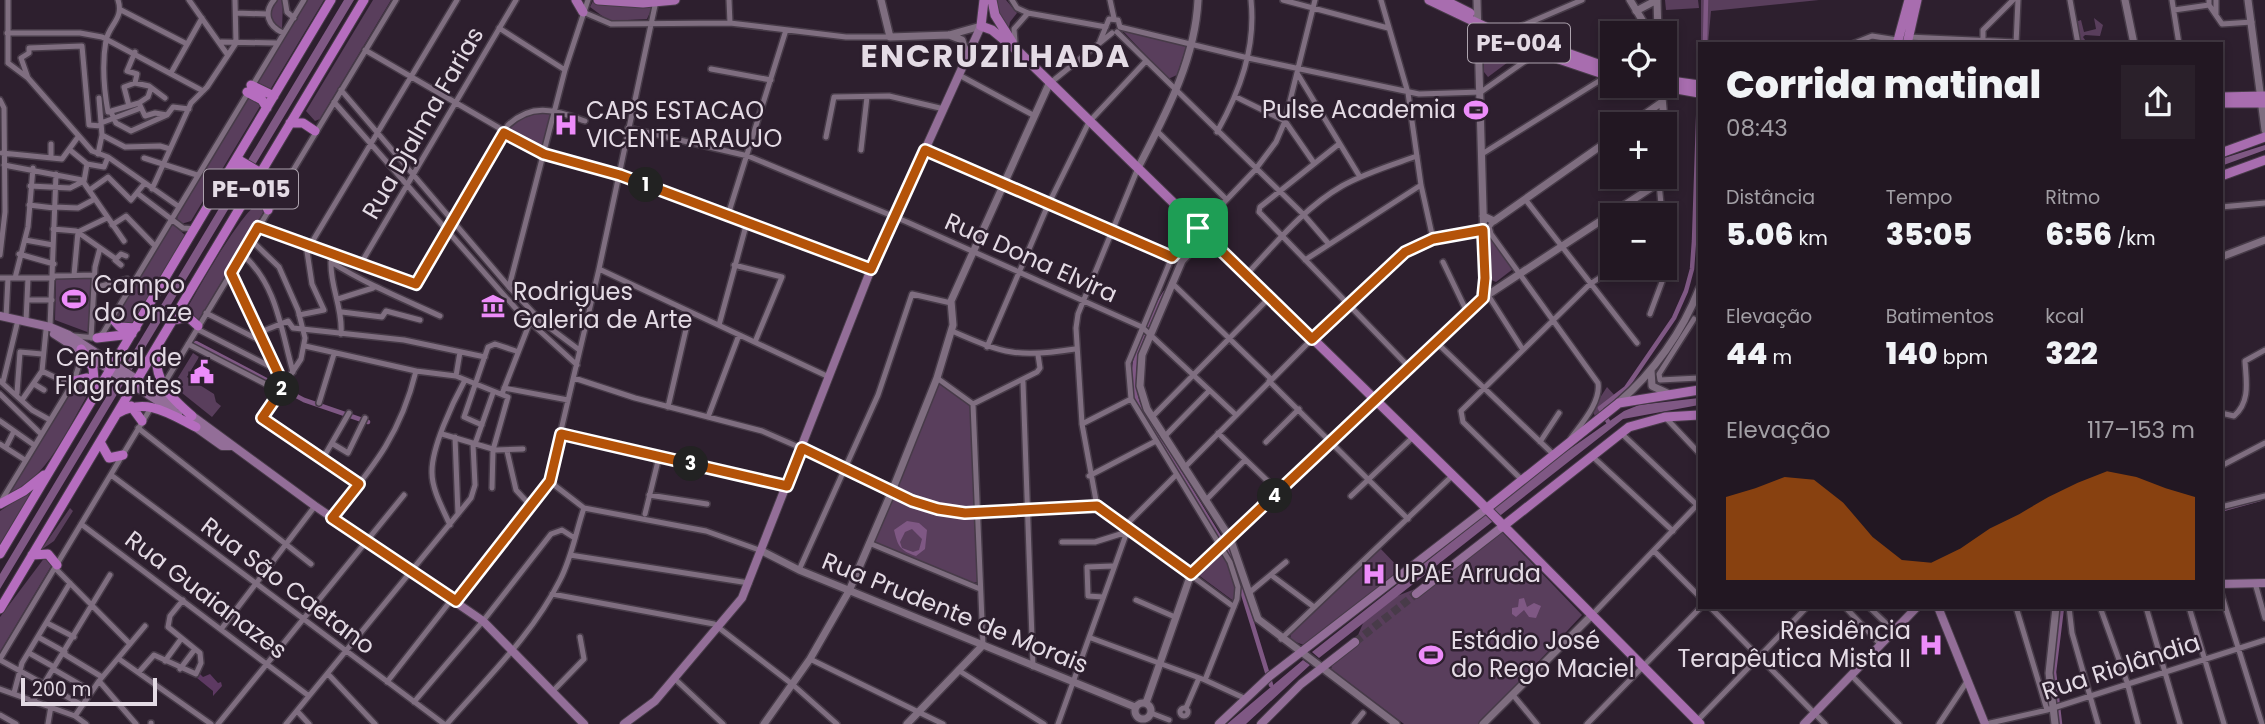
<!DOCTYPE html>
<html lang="pt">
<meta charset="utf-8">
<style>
:root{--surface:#221722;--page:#2a202a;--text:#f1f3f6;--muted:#a29fa5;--line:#3f3640;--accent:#b45309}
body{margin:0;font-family:Poppins,sans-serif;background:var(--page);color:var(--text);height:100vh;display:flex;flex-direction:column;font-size:26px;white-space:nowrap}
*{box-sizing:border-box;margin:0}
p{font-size:23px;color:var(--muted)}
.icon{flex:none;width:38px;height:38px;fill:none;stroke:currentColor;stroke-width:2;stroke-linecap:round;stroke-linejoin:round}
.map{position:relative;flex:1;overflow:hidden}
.side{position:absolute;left:1698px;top:42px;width:525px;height:567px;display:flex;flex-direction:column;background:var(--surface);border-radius:0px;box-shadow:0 4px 10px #0003,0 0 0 2px var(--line)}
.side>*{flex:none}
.fabs{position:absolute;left:1600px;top:21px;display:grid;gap:14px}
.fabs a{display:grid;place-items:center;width:77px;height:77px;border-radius:0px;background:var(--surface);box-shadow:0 4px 10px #0003,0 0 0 2px var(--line);font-size:35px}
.scale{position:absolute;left:21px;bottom:18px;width:136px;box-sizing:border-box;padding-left:7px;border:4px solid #e4dbe5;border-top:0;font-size:19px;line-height:24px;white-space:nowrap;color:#e4dbe5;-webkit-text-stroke:5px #2d1f2e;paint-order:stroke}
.pin{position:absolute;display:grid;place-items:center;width:60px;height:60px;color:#fff;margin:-30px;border-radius:14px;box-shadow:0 4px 10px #0006}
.km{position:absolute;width:35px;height:35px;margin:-18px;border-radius:50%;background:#222;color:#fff;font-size:19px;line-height:35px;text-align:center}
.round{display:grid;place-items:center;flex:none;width:74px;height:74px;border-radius:0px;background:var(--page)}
.headline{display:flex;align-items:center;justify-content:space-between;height:119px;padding:0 28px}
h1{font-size:38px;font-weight:800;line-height:52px}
.metrics{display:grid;grid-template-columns:repeat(3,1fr);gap:10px;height:119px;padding:7px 28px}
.metrics div{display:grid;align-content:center}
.metrics b{font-size:30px;font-weight:800}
.metrics small{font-size:19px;font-weight:400}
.metrics p{font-size:19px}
.chart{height:196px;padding:14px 28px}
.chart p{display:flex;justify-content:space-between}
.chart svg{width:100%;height:126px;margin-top:7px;fill:var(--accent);opacity:.7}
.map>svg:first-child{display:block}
.green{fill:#593e5c}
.forest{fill:#5d3962}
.water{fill:#7f5884;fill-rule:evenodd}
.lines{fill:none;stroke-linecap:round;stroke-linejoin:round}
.stream{stroke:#7f5884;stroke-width:2}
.canal{stroke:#7f5884;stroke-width:4.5}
.secondary-tunnel{stroke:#483b49;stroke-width:8;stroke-dasharray:8 4;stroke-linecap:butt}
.minor-casing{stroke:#473b48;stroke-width:8}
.tertiary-casing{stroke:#473b48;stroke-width:10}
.secondary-casing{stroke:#473b48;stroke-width:10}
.primary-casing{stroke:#473b48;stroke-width:11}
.trunk-casing{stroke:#473b48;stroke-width:11}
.minor{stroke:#7f6e80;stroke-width:5}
.tertiary{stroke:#7f6e80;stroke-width:7}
.secondary{stroke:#936e98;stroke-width:8}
.primary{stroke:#a86daf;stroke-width:9}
.trunk{stroke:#b66dbf;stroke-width:9}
.route-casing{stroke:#fff;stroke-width:14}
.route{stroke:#b45309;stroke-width:9}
.labels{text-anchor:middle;stroke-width:5;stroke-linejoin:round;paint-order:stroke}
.shield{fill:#2d1f2e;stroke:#ada3ae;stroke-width:2}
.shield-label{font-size:23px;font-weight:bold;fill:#e4dbe5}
.poi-label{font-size:24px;fill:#e4dbe5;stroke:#2d1f2e;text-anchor:start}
.street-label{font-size:24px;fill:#e4dbe5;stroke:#2d1f2e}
.district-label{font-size:32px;font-weight:bold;letter-spacing:2px;fill:#e4dbe5;stroke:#2d1f2e}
</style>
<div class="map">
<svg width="2265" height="724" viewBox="0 0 2265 724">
<rect width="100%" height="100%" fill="#2d1f2e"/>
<path class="green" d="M275 0H283L282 30 275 28 269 13Z
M306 0H324L270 90 258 87 257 82Z
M373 0H391L320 119 315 121 306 111Z
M997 0H1006L1017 13 1010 22 1008 32 998 13Z
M1665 0H1698L1699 8 1666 10Z
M1701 0H1819L1711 11 1708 44H1701Z
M593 1 651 6 652 8 647 19 609 21 590 7Z
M2094 18 2103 25 2100 36 2085 35 2083 37 2088 44H2080L2075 22 2081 20 2084 32 2096 29Z
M1122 30 1187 44 1177 75 1168 79Z
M1486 30 1523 51 1488 77 1484 72 1483 33Z
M249 96 262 103 191 221 181 224 177 220 178 212Z
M527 113H552L542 148 508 130Z
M261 202 264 211 198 321 184 314C195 294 244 206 261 202Z
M171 222 188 238 136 327 121 326 115 317Z
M1489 235 1513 269 1496 282 1489 279Z
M56 277H93L90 333 55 320Z
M193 353 199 357 187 377 214 394 216 402 221 406 212 417 182 393 178 395 171 389Z
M85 380 90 386 88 394C67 430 47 478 8 496L76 383Z
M939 382 971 405 975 505 972 508 940 505 897 487Z
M1607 387 1618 399 1595 416 1592 410Z
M30 491 28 498 0 544V511Z
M895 494 913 502 974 514 978 582 972 583 875 543 873 540Z
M70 508 73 511 54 541 41 550Z
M1501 531 1582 615 1480 724H1404L1331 669 1333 662 1355 642 1364 621 1392 598 1415 589 1417 596Z
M1379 547 1401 570 1304 645 1290 640 1291 633Z
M1221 550C1230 565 1238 585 1235 602L1197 574Z
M45 557 53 563 0 652V617Z"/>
<path class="forest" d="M199 673 203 677 210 674 218 683 221 682 222 686 213 696V691L197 678Z"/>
<path class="water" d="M344 0H354L0 589V574Z
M2265 145V150L2221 166V159Z
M1699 398V405L1623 419 1319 658 1312 652 1560 456 1624 411 1639 405Z
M907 521 919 523 927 530 925 549 916 556C899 550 898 546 894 530ZM912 529 922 539 919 550 913 552 902 548 900 542 905 532Z
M1524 598 1527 607 1534 603 1541 606 1536 618 1529 617 1524 610 1516 617 1512 614V608L1518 607 1519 599Z
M1303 660 1310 665 1246 724H1227Z"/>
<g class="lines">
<path class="stream" d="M2221 511 2261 500"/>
<path class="canal" d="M1705 44 1706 0
M1165 293C1144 327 1125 365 1138 404L1232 558 1271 685
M196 343 304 400 368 422
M1610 425 1600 408 1626 388 1674 318 1686 291 1692 269 1694 241 1699 92
M2060 724 2054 672 2062 607"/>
<path class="secondary-tunnel" d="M1355 642 1416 594"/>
<g class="minor-casing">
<path id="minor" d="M8 0V63
M118 0C124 18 110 24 106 40 102 63 104 90 108 112L139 103 145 116 155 113 167 115 173 107 189 109
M189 0 227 54
M274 0C263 13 268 26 283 33
M285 0 287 12 294 18
M729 0 730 23
M1012 0 1017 8 1028 13 1106 27
M1110 0 1114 18
M1283 0 1388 28
M1381 0 1408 93 1421 185 1433 239
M2070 0 2078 44
M2172 0 2179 44
M2209 0V5L2222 24 2252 22
M2216 0V15
M121 10 187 44
M2174 10 2209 5
M583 12 611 24 730 23 846 37H890
M236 13 267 14
M1120 27 1248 58 1419 94 1481 92 1538 52
M499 28 565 70
M1117 32 1303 214 1328 243
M1508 32 1582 0
M7 33H80L102 37 203 91
M1908 37 2016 42
M1983 38V30L2013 0
M1100 41 1109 19 1118 20 1120 27
M221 42 276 43
M1015 42 1014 29 1028 13
M1852 44 1872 36 1897 40
M2016 44 2018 0
M365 50 544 154 620 175 871 269
M135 52 127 71 137 74 135 83
M8 63 28 78 92 151 108 157 178 206
M711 69 771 80
M171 73 202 18
M1297 73 1360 177
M959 75 1033 115
M28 78 21 58 29 53V48L82 46 89 125 101 126
M135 83 149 86 165 98
M1049 84 1112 33
M341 90 509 287 542 322 578 349
M1236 97 1285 121 1314 163
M0 100 4 108 5 212 0 255
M334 102 518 311 577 365
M139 103 148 97 151 88
M129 106 124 87 135 83
M111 112 116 123 131 131 167 115
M101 123 141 108
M628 128 748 156 907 222 1142 327 1236 415
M1157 131 1226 199
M1217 132C1240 91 1256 48 1251 0
M102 135 125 147 160 146 170 149
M826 137 834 97 889 96 944 109
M51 144V158
M1339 144 1260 207 1259 212 1409 367
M70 150 87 164 104 167 108 157
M861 150 867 97
M925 151 1110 233 1182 261
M2 153 62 159 78 137
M98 154 102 135 99 98
M1482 154 1607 76
M144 158 197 175
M4 165 82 180 124 241
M1659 183 1662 215
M30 186 70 188 84 181 87 164
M91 189 108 177 131 200 144 184
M152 189 191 103 207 87 236 43 235 0
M137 193 183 228 195 229
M1525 199 1637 343
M29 205 54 208
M54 207 78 208 95 199
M2221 207 2265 203
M728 215 786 30
M1494 221 1489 227 1491 234 1598 383C1601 402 1582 423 1571 438
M112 225 126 216 155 246
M258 227 415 285 508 125C534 101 556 111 585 121
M53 229 76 231 116 259
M78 232 107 218
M25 240 53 245
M251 240 279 267 298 310 305 338 301 359 262 418 359 484
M309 247 457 0
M19 254 54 264
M242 254C277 284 281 330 293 372
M1305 260 1421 185
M331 262C366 284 403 299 440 316
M331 262C330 287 343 308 341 334
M1443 262 1467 312
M121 265 115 260 121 254 126 256
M360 265 516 0
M734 265 782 277 755 342
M599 269 829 377
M231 273 284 386
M1247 274C1276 243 1304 208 1342 186 1365 173 1392 165 1417 156
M74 275 78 232
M54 276 94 275
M0 278H53
M15 278 28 227 33 168
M1172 283 1271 379
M509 287 565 70 588 0
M94 288 127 279 132 285
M1488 295 1523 350
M338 299 373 288
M27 300H52
M342 312 382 317 386 311 420 320
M206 313 261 341
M1650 314 1666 271 1664 232
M299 315 324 310 312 284 306 245
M6 318 8 278
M1694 319 1659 374 1660 380 1699 378
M26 321 28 278
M719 325 747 222
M50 327 56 174
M197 329 275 369
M952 331C1004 354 1019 358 1075 349
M258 333 288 321 293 328 404 340 485 357
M74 336 97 338 103 333 304 0
M91 338 95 267 100 248
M1435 341 1554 455
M188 344 281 392
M305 346 416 371 456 376 508 397 493 450 492 488
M987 347 1048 205 1089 122 1146 61
M20 352 42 354
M42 371 71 385
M456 376 460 352
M574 378 635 398 762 431 847 468 912 501 938 509 978 513 1097 506
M937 378 973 404
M0 381 32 410 50 420
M1269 381 1408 519
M3 382 17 324
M1023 382 1033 667
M34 384 44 390
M164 384 396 0
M504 388 568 400
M17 393 20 352
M0 394 41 434
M502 394 530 322
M22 400 42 371 46 330
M319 403 334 354
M973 404 983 645
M973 404 1037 372 1040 368 1038 355
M668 407 690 312
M2221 413 2234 416C2251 401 2246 380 2245 361L2265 350
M708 417 739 335
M1152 417 1270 297
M1665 417 1699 453
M0 421 34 445
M1082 424 1131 399
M482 425 464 417 488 347 495 344 516 351
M138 428 311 564
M1218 433 1279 492
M1621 433 1697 505
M442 434 496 450 523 449
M561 434 787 486
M455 437 458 514
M1164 437 1209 391
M1266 442 1299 409
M1540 442 1559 413
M0 444 25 460
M333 444 348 453 365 418
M475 444 493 393
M6 447 14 431
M507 451 516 490 530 505
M1592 456 1673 531
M322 460 349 413
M2221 466 2265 443
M1184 468 1312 339 1405 252 1433 239 1483 230
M111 475 444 724
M1089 476 1156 441
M549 481 599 269 656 1
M549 481 584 508 706 531 762 551
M1523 481 1463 422 1461 411 1590 284 1615 268
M649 495 707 504
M1351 496 1412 438
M1206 500 1245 460
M0 503 74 381 79 365 76 349
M1097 506 1082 424 1076 328 1078 314 1138 168
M1097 506 1234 607
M2221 507 2265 496
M645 514 659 457
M332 518C373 467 400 436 416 371
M81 524 309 696
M450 525C443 509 432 490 432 473 431 448 453 402 465 380
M1125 526 1176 475
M1062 542H1095L1127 532
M869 543 980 589
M1654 551 1699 596
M570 555 749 583
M55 568 130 644
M799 570 878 395 912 294 951 303
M1271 575 1314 607
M2255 583 2265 618
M1250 592 1286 562
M2221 593 2262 724
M552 594 714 624 792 684 837 724
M1103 597 1088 596 1087 567 1113 566
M1136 600 1175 617
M456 601 549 481
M1710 607 1825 724
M1845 607 1881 645
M1869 607 1894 631
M2016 607 2047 710
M2069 607 2072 633 2098 724
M2100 607 2127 682 2138 724
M2146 607 2180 724
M2189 607 2224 724
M1592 615 1699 503
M47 623 74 637
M222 628 315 506
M38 637 65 652
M1091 638 1205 680 1244 698
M1281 639 1452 476
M29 653 54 667
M64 654 102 677
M0 659 152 406
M119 659 211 724
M810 659 943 724
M0 660 82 705
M165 661 181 639
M53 669 91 691
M180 669 195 649
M958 670 1044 724
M139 672 154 655 196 674 201 663 200 653 168 627 170 616 183 600
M328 674 375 724
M1851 675 1899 724
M675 679 723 724
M1205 680 1237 599 1238 587 1230 562 1131 399 1128 363 1172 257 1255 170 1276 142 1285 121 1315 0
M99 681 136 724
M387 682 452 599
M0 689 75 716 86 724
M553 691 584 659 580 637
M14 693 22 663 70 583
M1513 695 1537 724
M34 700 110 575
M414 702 483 621 551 534 562 530 573 537
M1180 712a4 4 0 1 1 8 0a4 4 0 1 1-8 0Z
M1186 708 1199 678
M297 711 309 724
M1151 713 1169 720
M0 715 16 724
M75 716 99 681 145 626
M1697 721 1807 607
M48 724 51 706
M151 724V723
M218 724 404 495
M286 724 471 498 475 485 473 444
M447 724C487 678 533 634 560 580 572 557 576 531 584 508
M1058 724 1128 529
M1354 724 1363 713
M1587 724 1701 607
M1939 724 1968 680
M1986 724 2047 710 2265 640"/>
</g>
<g class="tertiary-casing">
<path id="tertiary" d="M881 0 890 37 949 35 981 26
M1477 0 1485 278 1483 298
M1630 0 1650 33
M1657 0 1658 33
M2125 0 2134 44
M2248 0 2265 130
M1636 11 1657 0
M949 35 962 40 967 59
M1631 124 1662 102
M1138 168C1165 115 1195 61 1198 0
M1483 216 1494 221 1612 138
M1206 235 1182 261 1142 355 1140 386 1147 409 1230 538 1258 619 1396 724
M2221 257 2265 240
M1651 370 1652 386 1667 393
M1619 402C1653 373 1683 331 1699 289
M762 551 799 570 1135 707
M1135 711a8 8 0 1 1 16 0a8 8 0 1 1-16 0Z
M1146 703 1191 574 1483 298 1669 176 1661 86
M764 724 810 659 849 591 892 491 937 378 953 325 951 301 1049 84
M907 724 983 645
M1483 724 1592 615
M2055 724 2049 673 2056 607"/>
</g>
<g class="secondary-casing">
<path id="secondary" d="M0 316 50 327 69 335 176 405
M54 334 178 414
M187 412 315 506 483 621 584 724
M191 424 222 446H230
M2221 584 2265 583
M1416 594 1502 527
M1938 607 1985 724
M624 724 655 701 742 598 871 269 981 26
M1219 724 1270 676 1486 509
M1261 724 1301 684 1355 642
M1804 724 1917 607"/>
</g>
<g class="primary-casing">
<path id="primary" d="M576 0 583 12
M598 0 643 3 675 0
M984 0 981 26 992 30 1020 53 1478 500 1700 724
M992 0 995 15 1012 42
M1429 0 1538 52 1612 77
M1444 0 1470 13
M1511 33 1612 69
M1897 44 1909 0
M1907 44 1917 0
M1664 80 1699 85
M1660 86 1699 93
M2221 97 2265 96
M2221 103H2265
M2221 153 2265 137
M2221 176 2265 160
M1486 509 1619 403 1699 390
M1502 527 1629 427 1665 417 1699 415"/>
</g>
<g class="trunk-casing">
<path id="trunk" d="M251 85 274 96
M247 92 262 100 267 108
M290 123H303L315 131
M237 159 261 173
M233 166 257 180
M244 200 251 197H263L268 210
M112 318 120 327 136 328
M173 320 188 317 198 326
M97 338 132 334
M81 349 93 368 95 392
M156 351C155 383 169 396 192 416
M74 381 87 378 92 382 95 390
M131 406 142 421
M118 413C147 397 170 414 196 427
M100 442 109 458 123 455
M0 504 24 491 44 475
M0 554 331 0
M32 555 48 554 57 565
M0 609 364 0"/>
</g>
<use href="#minor" class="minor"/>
<use href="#tertiary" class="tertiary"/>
<use href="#secondary" class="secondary"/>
<use href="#primary" class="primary"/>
<use href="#trunk" class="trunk"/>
</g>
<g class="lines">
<g class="route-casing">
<path id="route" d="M504 133 544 154 620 175 871 269 925 150 1172 257 1198 228 1312 339 1405 252 1433 239 1483 230 1485 278 1483 298 1191 574 1097 506 965 513 938 509 912 501 802 448 787 486 561 434 550 481 456 601 332 518 359 484 262 418 284 386 231 273 258 227 416 284Z"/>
</g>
<use href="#route" class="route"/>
</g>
<defs>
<g id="stadium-bare" transform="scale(1.89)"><path d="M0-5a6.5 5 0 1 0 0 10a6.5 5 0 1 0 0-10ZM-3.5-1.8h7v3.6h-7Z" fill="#ed8cfa" stroke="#2d1f2e" stroke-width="2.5" paint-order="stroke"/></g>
<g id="hospital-bare" transform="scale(1.89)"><path d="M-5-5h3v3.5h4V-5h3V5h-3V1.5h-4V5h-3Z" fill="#ed8cfa" stroke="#2d1f2e" stroke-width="2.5" paint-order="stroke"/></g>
<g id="museum-bare" transform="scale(1.89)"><path d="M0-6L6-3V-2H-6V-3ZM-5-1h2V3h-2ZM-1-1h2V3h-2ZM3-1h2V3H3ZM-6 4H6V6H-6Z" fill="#ed8cfa" stroke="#2d1f2e" stroke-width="2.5" paint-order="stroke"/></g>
<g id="civic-bare" transform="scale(1.89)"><path d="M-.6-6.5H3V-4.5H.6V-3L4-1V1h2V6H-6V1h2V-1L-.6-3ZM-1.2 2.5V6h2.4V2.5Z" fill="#ed8cfa" stroke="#2d1f2e" stroke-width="2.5" paint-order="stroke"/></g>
</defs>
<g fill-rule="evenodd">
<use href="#stadium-bare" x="1476" y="110"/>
<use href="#hospital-bare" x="566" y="125"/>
<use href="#stadium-bare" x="74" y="299"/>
<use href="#museum-bare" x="493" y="306"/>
<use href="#civic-bare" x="202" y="372"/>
<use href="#hospital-bare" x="1374" y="574"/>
<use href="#hospital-bare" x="1931" y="645"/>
<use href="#stadium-bare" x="1431" y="655"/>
</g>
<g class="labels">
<g class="shield">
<rect x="1468" y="23.5" width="102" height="39" rx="5"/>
<rect x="204" y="169.5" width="94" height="39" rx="5"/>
</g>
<g class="shield-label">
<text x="1519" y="51">PE-004</text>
<text x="251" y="197">PE-015</text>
</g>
<g class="poi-label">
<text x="1456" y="118" text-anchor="end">Pulse Academia</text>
<text x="586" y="119">CAPS ESTACAO<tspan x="586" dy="28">VICENTE ARAUJO</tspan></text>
<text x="94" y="293">Campo<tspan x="94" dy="28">do Onze</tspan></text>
<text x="513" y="300">Rodrigues<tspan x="513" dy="28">Galeria de Arte</tspan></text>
<text x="182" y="366" text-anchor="end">Central de<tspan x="182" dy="28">Flagrantes</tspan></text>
<text x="1394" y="582">UPAE Arruda</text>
<text x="1911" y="639" text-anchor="end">Residência<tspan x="1911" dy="28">Terapêutica Mista II</tspan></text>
<text x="1451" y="649">Estádio José<tspan x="1451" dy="28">do Rego Maciel</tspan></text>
</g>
<g class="street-label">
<text transform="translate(423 123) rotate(-60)" y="8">Rua Djalma Farias</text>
<text transform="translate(1031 258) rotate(24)" y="8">Rua Dona Elvira</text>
<text transform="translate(288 586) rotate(37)" y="8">Rua São Caetano</text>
<text transform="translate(206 595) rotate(37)" y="8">Rua Guaianazes</text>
<text transform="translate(955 613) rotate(22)" y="8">Rua Prudente de Morais</text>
<text transform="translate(2121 667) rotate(-18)" y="8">Rua Riolândia</text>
</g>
<g class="district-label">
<text x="996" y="67">ENCRUZILHADA</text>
</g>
</g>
</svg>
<div class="fabs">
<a><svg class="icon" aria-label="locate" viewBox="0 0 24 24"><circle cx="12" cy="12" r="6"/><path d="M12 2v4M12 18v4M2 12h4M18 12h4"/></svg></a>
<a>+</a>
<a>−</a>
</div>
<div class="scale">200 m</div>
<div class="pin" style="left:1198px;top:228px;background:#1e9e55"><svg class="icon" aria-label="arrive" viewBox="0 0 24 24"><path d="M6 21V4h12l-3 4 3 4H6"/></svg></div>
<b class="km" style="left:646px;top:185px">1</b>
<b class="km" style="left:282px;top:389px">2</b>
<b class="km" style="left:691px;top:464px">3</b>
<b class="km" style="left:1275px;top:496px">4</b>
<section class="side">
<div class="headline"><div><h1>Corrida matinal</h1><p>08:43</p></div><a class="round"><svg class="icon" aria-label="share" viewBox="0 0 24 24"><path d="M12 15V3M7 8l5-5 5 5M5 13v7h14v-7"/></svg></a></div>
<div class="metrics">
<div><p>Distância</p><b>5.06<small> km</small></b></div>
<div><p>Tempo</p><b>35:05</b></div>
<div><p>Ritmo</p><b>6:56<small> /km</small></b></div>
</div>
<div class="metrics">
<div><p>Elevação</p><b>44<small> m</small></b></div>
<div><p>Batimentos</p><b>140<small> bpm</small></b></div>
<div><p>kcal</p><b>322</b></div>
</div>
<div class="chart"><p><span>Elevação</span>117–153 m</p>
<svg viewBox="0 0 160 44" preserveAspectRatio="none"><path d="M0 44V15L10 12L20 8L30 9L40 17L50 29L60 37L70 38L80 33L90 26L100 21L110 15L120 10L130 6L140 8L150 12L160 15V44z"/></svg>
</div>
</section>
</div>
